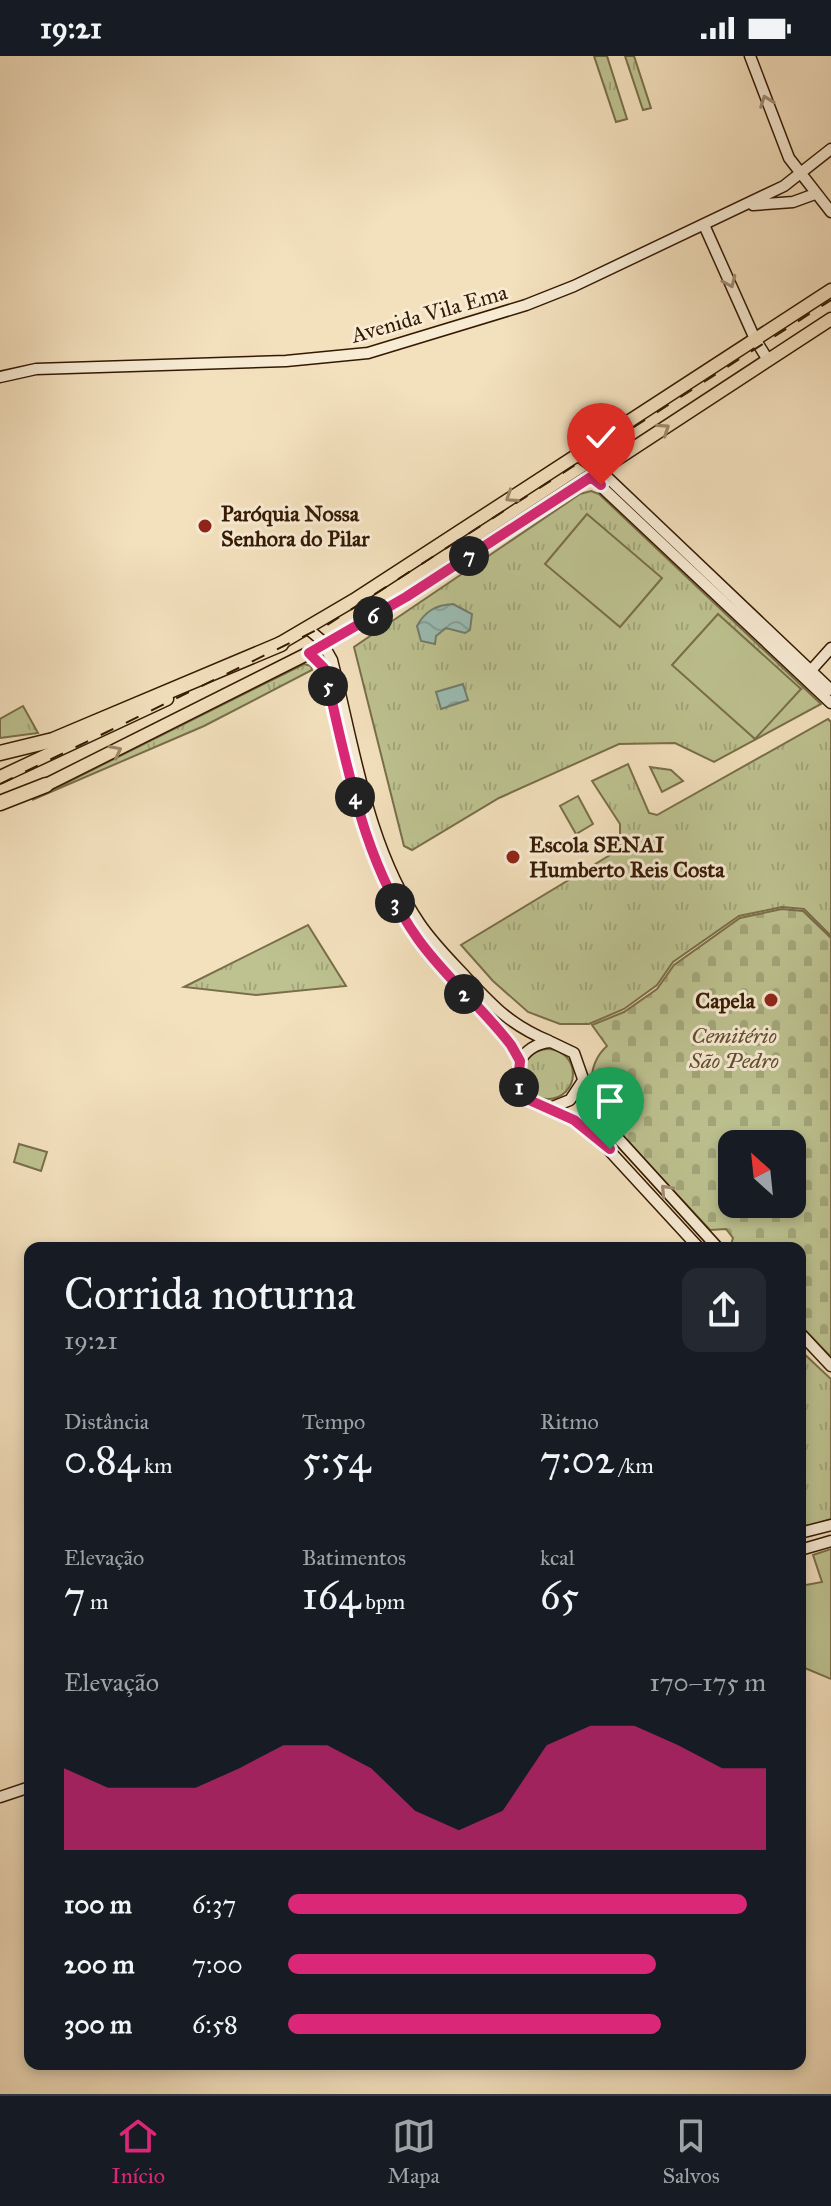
<!DOCTYPE html>
<html lang="pt">
<meta charset="utf-8">
<style>
:root{--surface:#171b24;--page:#242831;--text:#f1f3f6;--muted:#9ea1a6;--line:#363941;--accent:#db2777}
body{margin:0;font-family:"IM FELL Great Primer",serif;background:var(--page);color:var(--text);height:100vh;display:flex;flex-direction:column;font-size:30px;white-space:nowrap}
*{box-sizing:border-box;margin:0}
p{font-size:26px;color:var(--muted)}
.icon{flex:none;width:44px;height:44px;fill:none;stroke:currentColor;stroke-width:2;stroke-linecap:round;stroke-linejoin:round}
.map{position:relative;flex:1;overflow:hidden}
.drawer{position:absolute;left:24px;top:1186px;width:782px;height:828px;display:flex;flex-direction:column;background:var(--surface);border-radius:16px;box-shadow:0 4px 12px #0003}
.drawer>*{flex:none}
.needle{width:52px;rotate:333deg}
.controls{position:absolute;left:718px;top:1074px;display:grid;gap:16px}
.controls a{display:grid;place-items:center;width:88px;height:88px;border-radius:16px;background:var(--surface);box-shadow:0 4px 12px #0003;font-size:40px}
.pin{position:absolute;display:grid;place-items:center;width:68px;height:68px;color:#fff;margin:-82px -34px;border-radius:50% 50% 50% 0;rotate:-45deg;box-shadow:0 0 8px #0007}
.pin .icon{rotate:45deg}
.km{position:absolute;width:40px;height:40px;margin:-20px;border-radius:50%;background:#222;color:#fff;font-size:22px;line-height:40px;text-align:center}
.round{display:grid;place-items:center;flex:none;width:84px;height:84px;border-radius:16px;background:var(--page)}
.headline{display:flex;align-items:center;justify-content:space-between;height:136px;padding:0 40px}
h1{font-size:44px;font-weight:600;line-height:60px}
.stats{display:grid;grid-template-columns:repeat(3,1fr);gap:12px;height:136px;padding:8px 40px}
.stats div{display:grid;align-content:center}
.stats b{font-size:40px;font-weight:600}
.stats small{font-size:22px;font-weight:400}
.stats p{font-size:22px}
.chart{height:224px;padding:16px 40px}
.chart p{display:flex;justify-content:space-between}
.chart svg{width:100%;height:144px;margin-top:8px;fill:var(--accent);opacity:.7}
ul{padding:0 40px;list-style:none;font-size:26px}
li{display:grid;grid-template-columns:128px 96px 1fr;align-items:center;height:60px}
li i{height:20px;border-radius:10px;background:var(--accent)}
.status{display:flex;justify-content:space-between;align-items:center;height:56px;padding:0 40px;background:var(--surface);direction:ltr}
.status svg{height:22px;fill:currentColor}
.tab-bar{display:flex;justify-content:space-around;align-items:center;height:112px;border-top:2px solid var(--line);background:var(--surface);font-size:22px;color:var(--muted)}
.tab-bar a{display:grid;justify-items:center;gap:4px}
.tab-bar .active{color:var(--accent)}
.map>svg:first-child{display:block}
.cemetery{fill:url(#cemetery-stones);stroke:#796e49;stroke-width:2;fill-rule:evenodd}
.park{fill:url(#park-tufts);stroke:#796e49;stroke-width:2}
.pitch{fill:#bdc290;stroke:#796e49;stroke-width:2}
.water{fill:url(#water-waves);stroke:#727c6d;stroke-width:2}
.lines{fill:none;stroke-linecap:round;stroke-linejoin:round}
.secondary-casing{stroke:#351a02;stroke-width:13}
.primary-casing{stroke:#351a02;stroke-width:15}
.highway-casing{stroke:#351a02;stroke-width:17}
.secondary{stroke:#f7ebd4;stroke-width:10}
.primary{stroke:#f3e0bd;stroke-width:12}
.highway{stroke:#f3e0bd;stroke-width:14}
.rail{stroke:#351a02;stroke-width:2;stroke-dasharray:14 14;stroke-linecap:butt}
.oneway{stroke:#a08d76}
.oneway2{stroke:#9e8769}
.route-casing{stroke:#fff;stroke-width:16}
.route{stroke:#db2777;stroke-width:10}
.poi-dot{fill:#8f2418;stroke:#f7ebd4;stroke-width:3}
.labels{text-anchor:middle;stroke-width:6;stroke-linejoin:round;paint-order:stroke}
.street-label{font-size:22px;fill:#351a02;stroke:#f7ebd4}
.poi-label{font-size:22px;font-weight:bold;fill:#351a02;stroke:#f7ebd4;text-anchor:start}
.park-label{font-size:22px;font-style:italic;fill:#5e4c2d;stroke:#f7ebd4}
</style>
<div class="status"><b>19:21</b><svg viewBox="0 0 49 12"><path d="M0 12V9h3v3zM5 12V6h3v6zM10 12V3h3v9zM15 12V0h3v12zM26 1h20v11H26zM47 4h2v5h-2z"/></svg></div>
<div class="map">
<svg width="831" height="2038" viewBox="0 0 831 2038">
<defs>
<pattern id="cemetery-stones" width="16" height="16" patternUnits="userSpaceOnUse" patternTransform="scale(2)"><rect width="16" height="16" fill="#bdc290"/><path d="M2 7V4a2 2 0 0 1 4 0v3zM10 15v-3a2 2 0 0 1 4 0v3z" fill="#a3a67b"/></pattern>
<pattern id="park-tufts" width="24" height="20" patternUnits="userSpaceOnUse" patternTransform="scale(2)"><rect width="24" height="20" fill="#bdc290"/><path d="M3 7l-1-3M5 7V3M7 7l1-3M15 17l-1-3M17 17v-4M19 17l1-3" fill="none" stroke="#a3a67b"/></pattern>
<pattern id="water-waves" width="16" height="10" patternUnits="userSpaceOnUse" patternTransform="scale(2)"><rect width="16" height="10" fill="#9bbdb4"/><path d="M0 5q4-4 8 0t8 0" fill="none" stroke="#86a299"/></pattern>
</defs>
<rect width="100%" height="100%" fill="#f3e0bd"/>
<filter id="stains"><feTurbulence type="fractalNoise" baseFrequency=".0025" numOctaves="4"/><feColorMatrix values="0 0 0 0 .2 0 0 0 0 .09 0 0 0 0 .02 0 0 0 .5 -.17"/></filter>
<radialGradient id="worn" r=".72"><stop offset=".6" stop-color="#630" stop-opacity="0"/><stop offset="1" stop-color="#630" stop-opacity=".3"/></radialGradient>
<path class="cemetery" d="M782 853 803 855 831 882V1301L800 1269V1192H730L733 1182 726 1173 710 1174 595 1051C589 1029 589 1006 607 990L592 969 624 956 657 933 674 909 740 862ZM732 1088H792V1148H732Z"/>
<path class="park" d="M594 0H607L627 63 616 66Z
M625 0H634L651 52 643 54Z
M591 435 599 438 821 648 714 706 675 687 619 688 499 742 412 794 404 790 354 591 580 438Z
M304 608 311 610 312 614 204 670 32 744Z
M23 650 38 677 0 682V663Z
M828 663 831 666V880L804 853 782 851 739 860 673 906 657 929 624 953 589 968H560L528 956 493 925 461 889 620 793V768L592 725 628 708 649 757 657 759Z
M650 711 671 714 683 725 662 736Z
M308 869 346 930 256 939 184 931Z
M523 1018a25 25 0 1 1 50 0a25 25 0 1 1-50 0Z
M800 1294 831 1323V1463L800 1473Z"/>
<path class="pitch" d="M587 458 662 522 620 571 545 508Z
M718 558 801 633 755 683 672 609Z
M578 740 593 768 576 778 560 750Z
M19 1088 47 1096 41 1115 14 1106Z
M831 1493V1623L800 1610V1530L822 1526 813 1499Z"/>
<path class="water" d="M453 548 472 558 470 574 465 577 446 572 436 580 435 588 421 585 417 570C425 555 436 549 453 548Z
M463 628 468 644 441 653 436 636Z"/>
<g class="lines">
<g class="secondary-casing">
<path id="secondary" d="M750 0 789 102 831 156
M753 149 793 146 815 138
M704 169 755 283 768 304
M0 321 36 313 286 305 368 297 526 249 574 230 784 130 831 93
M577 399 608 422 831 634
M591 421 831 647
M308 573 320 583 332 604C355 694 367 790 420 868 433 887 449 903 464 919 493 950 510 969 549 985
M309 597 324 612C346 703 360 799 414 878 443 920 499 962 520 1005
M806 620 831 592
M550 1052 570 1044 582 1026
M699 1192 595 1079 566 1060 527 1043C507 1019 520 988 551 986L574 997 595 1057 718 1192
M800 1277 831 1310
M800 1477 831 1469
M800 1494 831 1485
M0 1741 30 1731"/>
</g>
<g class="primary-casing">
<path id="primary" d="M274 591 354 544 831 234
M0 721 167 643
M40 732 309 597 406 541 831 263"/>
</g>
<g class="highway-casing">
<path id="highway" d="M0 697 53 684 281 588
M0 747 46 729"/>
</g>
<use href="#secondary" class="secondary"/>
<use href="#primary" class="primary"/>
<use href="#highway" class="highway"/>
<path class="rail" d="M0 728 327 569 831 244"/>
</g>
<defs><path id="oneway-chevron" d="M-2-3.5L2.5 0L-2 3.5" fill="none" stroke-width="1.6" stroke-linecap="round" stroke-linejoin="round" transform="scale(2)"/></defs>
<g class="oneway">
<use href="#oneway-chevron" transform="translate(766 45) rotate(-110)"/>
<use href="#oneway-chevron" transform="translate(730 226) rotate(66)"/>
<use href="#oneway-chevron" transform="translate(666 1134) rotate(-133)"/>
</g>
<g class="oneway2">
<use href="#oneway-chevron" transform="translate(664 373) rotate(-34)"/>
<use href="#oneway-chevron" transform="translate(511 441) rotate(147)"/>
<use href="#oneway-chevron" transform="translate(116 695) rotate(-27)"/>
</g>
<g class="lines">
<g class="route-casing">
<path id="route" d="M601 429 591 421 406 541 309 597 324 612C347 705 361 803 418 883 445 921 482 951 511 989L520 1005 518 1029 527 1043 574 1064 610 1093"/>
</g>
<use href="#route" class="route"/>
</g>
<g class="poi-dot">
<circle cx="205" cy="470" r="8"/>
<circle cx="513" cy="801" r="8"/>
<circle cx="771" cy="944" r="8"/>
</g>
<g class="labels">
<g class="street-label">
<text transform="translate(429 257) rotate(-16)" y="8">Avenida Vila Ema</text>
</g>
<g class="poi-label">
<text x="221" y="465">Paróquia Nossa<tspan x="221" dy="25">Senhora do Pilar</tspan></text>
<text x="529" y="796">Escola SENAI<tspan x="529" dy="25">Humberto Reis Costa</tspan></text>
<text x="755" y="952" text-anchor="end">Capela</text>
</g>
<g class="park-label">
<text x="734" y="987">Cemitério<tspan x="734" dy="25">São Pedro</tspan></text>
</g>
</g>
<rect width="100%" height="100%" filter="url(#stains)"/>
<rect width="100%" height="100%" fill="url(#worn)"/>
</svg>
<div class="controls">
<a><svg class="needle" viewBox="-14 -14 28 28"><path d="M0-13l5 13h-10z" fill="#e53935"/><path d="M0 13l5-13h-10z" fill="#9ea1a6"/></svg></a>
</div>
<div class="pin" style="left:610px;top:1093px;background:#1e9e55"><svg class="icon" aria-label="arrive" viewBox="0 0 24 24"><path d="M6 21V4h12l-3 4 3 4H6"/></svg></div>
<div class="pin" style="left:601px;top:429px;background:#d93025"><svg class="icon" aria-label="check" viewBox="0 0 24 24"><path d="M5 12l5 5 9-10"/></svg></div>
<b class="km" style="left:519px;top:1031px">1</b>
<b class="km" style="left:464px;top:938px">2</b>
<b class="km" style="left:395px;top:847px">3</b>
<b class="km" style="left:355px;top:741px">4</b>
<b class="km" style="left:328px;top:630px">5</b>
<b class="km" style="left:373px;top:560px">6</b>
<b class="km" style="left:469px;top:500px">7</b>
<section class="drawer">
<div class="headline"><div><h1>Corrida noturna</h1><p>19:21</p></div><a class="round"><svg class="icon" aria-label="share" viewBox="0 0 24 24"><path d="M12 15V3M7 8l5-5 5 5M5 13v7h14v-7"/></svg></a></div>
<div class="stats">
<div><p>Distância</p><b>0.84<small> km</small></b></div>
<div><p>Tempo</p><b>5:54</b></div>
<div><p>Ritmo</p><b>7:02<small> /km</small></b></div>
</div>
<div class="stats">
<div><p>Elevação</p><b>7<small> m</small></b></div>
<div><p>Batimentos</p><b>164<small> bpm</small></b></div>
<div><p>kcal</p><b>65</b></div>
</div>
<div class="chart"><p><span>Elevação</span>170–175 m</p>
<svg viewBox="0 0 160 44" preserveAspectRatio="none"><path d="M0 44V19L10 25L20 25L30 25L40 19L50 12L60 12L70 19L80 32L90 38L100 32L110 12L120 6L130 6L140 12L150 19L160 19V44z"/></svg>
</div>
<ul>
<li><b>100 m</b>6:37<i style="width:96%"></i></li>
<li><b>200 m</b>7:00<i style="width:77%"></i></li>
<li><b>300 m</b>6:58<i style="width:78%"></i></li>
</ul>
</section>
</div>
<nav class="tab-bar">
<a class="active"><svg class="icon" aria-label="home" viewBox="0 0 24 24"><path d="M3 11l9-7 9 7M6 9v11h12V9"/></svg>Início</a>
<a><svg class="icon" aria-label="map" viewBox="0 0 24 24"><path d="M3 6l6-2 6 2 6-2v14l-6 2-6-2-6 2zM9 4v14M15 6v14"/></svg>Mapa</a>
<a><svg class="icon" aria-label="saved" viewBox="0 0 24 24"><path d="M7 4h10v16l-5-4-5 4z"/></svg>Salvos</a>
</nav>
